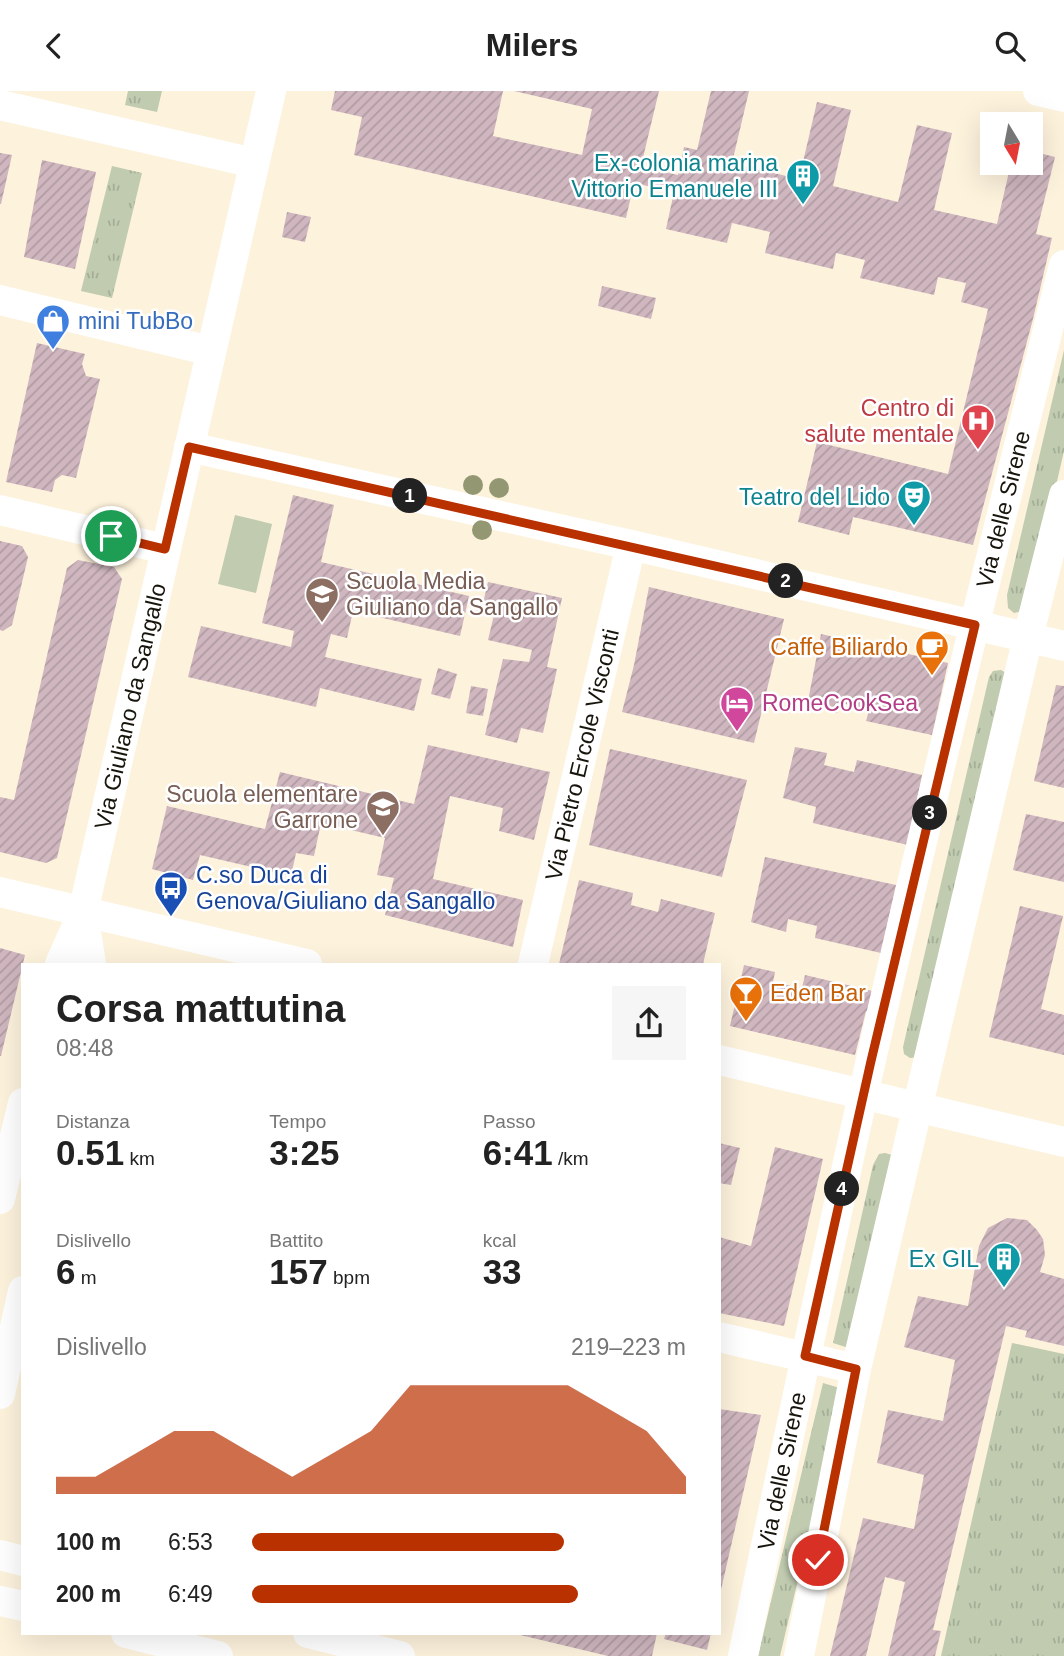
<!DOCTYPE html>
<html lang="it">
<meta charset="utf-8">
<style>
:root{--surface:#fff;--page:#f6f6f6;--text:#222;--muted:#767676;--accent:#ba3100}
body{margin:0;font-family:Helvetica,sans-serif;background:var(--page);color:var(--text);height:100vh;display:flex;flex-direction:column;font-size:26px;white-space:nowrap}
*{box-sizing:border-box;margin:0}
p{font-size:23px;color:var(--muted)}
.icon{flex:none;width:38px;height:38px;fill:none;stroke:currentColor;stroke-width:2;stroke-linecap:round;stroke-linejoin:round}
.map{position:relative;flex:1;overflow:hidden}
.drawer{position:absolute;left:21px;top:872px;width:700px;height:672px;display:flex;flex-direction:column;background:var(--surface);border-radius:0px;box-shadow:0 7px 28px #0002}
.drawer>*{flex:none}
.needle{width:46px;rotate:170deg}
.controls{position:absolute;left:980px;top:21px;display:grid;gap:14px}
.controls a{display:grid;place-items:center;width:63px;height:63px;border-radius:0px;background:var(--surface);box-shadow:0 7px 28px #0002;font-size:35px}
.pin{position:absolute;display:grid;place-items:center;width:60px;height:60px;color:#fff;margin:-30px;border:4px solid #fff;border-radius:50%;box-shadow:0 2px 7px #0007}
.km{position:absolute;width:35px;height:35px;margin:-18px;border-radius:50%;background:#222;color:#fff;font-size:19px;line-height:35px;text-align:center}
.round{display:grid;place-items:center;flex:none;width:74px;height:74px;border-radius:0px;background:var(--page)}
.head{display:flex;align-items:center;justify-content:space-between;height:119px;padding:0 35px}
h1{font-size:38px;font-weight:700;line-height:52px}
.stats{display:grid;grid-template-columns:repeat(3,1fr);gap:10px;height:119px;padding:7px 35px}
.stats div{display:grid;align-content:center}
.stats b{font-size:35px;font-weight:700}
.stats small{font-size:19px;font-weight:400}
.stats p{font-size:19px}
.chart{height:196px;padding:14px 35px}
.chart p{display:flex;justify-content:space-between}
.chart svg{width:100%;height:126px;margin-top:7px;fill:var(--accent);opacity:.7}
ul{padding:0 35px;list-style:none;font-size:23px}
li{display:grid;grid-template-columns:112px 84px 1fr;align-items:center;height:52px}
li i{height:18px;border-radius:9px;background:var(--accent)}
header{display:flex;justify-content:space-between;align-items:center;height:91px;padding:0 35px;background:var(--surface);font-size:32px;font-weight:700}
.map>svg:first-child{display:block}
.grass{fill:url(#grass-tufts)}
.pitch{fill:#c0cbb0}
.building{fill:url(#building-hatch)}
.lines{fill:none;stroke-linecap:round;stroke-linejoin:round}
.minor{stroke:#fff;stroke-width:30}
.tree{fill:#939872}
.route-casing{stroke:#fff;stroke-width:14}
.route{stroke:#ba3100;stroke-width:9}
.labels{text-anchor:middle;stroke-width:5;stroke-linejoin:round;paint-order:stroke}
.culture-label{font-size:23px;fill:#0d838f;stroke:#fff;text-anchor:end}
.shop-label{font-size:23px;fill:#366cbe;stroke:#fff;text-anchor:start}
.health-label{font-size:23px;fill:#be3a42;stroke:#fff;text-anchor:end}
.street-label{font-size:23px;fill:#18150d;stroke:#fff}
.education-label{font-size:23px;fill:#785e54;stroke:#fff;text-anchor:start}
.food-label{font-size:23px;fill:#c56008;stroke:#fff;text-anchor:end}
.hotel-label{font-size:23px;fill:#b23c85;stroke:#fff;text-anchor:start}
.transit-label{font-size:23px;fill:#164399;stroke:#fff;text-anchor:start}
</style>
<header><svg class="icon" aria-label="back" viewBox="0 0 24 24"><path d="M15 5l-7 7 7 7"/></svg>Milers<svg class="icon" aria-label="search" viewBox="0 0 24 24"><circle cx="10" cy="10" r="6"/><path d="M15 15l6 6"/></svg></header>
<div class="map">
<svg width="1064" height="1565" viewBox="0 0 1064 1565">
<defs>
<pattern id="grass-tufts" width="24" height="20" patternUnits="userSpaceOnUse" patternTransform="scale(1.75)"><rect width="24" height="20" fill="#c0cbb0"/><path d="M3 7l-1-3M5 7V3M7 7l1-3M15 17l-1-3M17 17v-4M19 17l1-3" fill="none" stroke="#a4ad96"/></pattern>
<pattern id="building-hatch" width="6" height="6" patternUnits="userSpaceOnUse" patternTransform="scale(1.75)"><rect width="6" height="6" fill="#cfb6bf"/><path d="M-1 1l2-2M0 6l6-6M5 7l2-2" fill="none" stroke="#b19ca3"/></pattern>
</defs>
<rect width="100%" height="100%" fill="#fdf2dc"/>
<path class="grass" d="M128 0H162L157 21 125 14Z
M112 75 142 82 112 207 81 200Z
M1064 259V360L1030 507 1022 520 1014 522 1008 517 1007 504Z
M1001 579 1008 583 919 966 910 967 904 963 903 956 989 586 993 580Z
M885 1062 892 1064 852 1258 833 1252 873 1074 879 1063Z
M1012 1252 1064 1263V1565H941Z
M823 1292 843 1298 780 1565H758Z"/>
<path class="pitch" d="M235 424 272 433 256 502 218 493Z"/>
<path class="building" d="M335 0H503L493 45 582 64 592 18 514 0H659L641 75 678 84 684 56 697 59 711 0H749L732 72 799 88 817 11 851 19 833 95 898 111 917 34 952 42 934 119 997 133 1011 72H1031V60L1055 66 1036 143 1052 147 1033 228 973 454 853 426 849 444 798 431 817 351 948 383 988 218 961 211 966 192 938 186 934 204 860 187 865 169 836 162 833 178 765 162 770 141 732 132 727 152 666 138 674 101 634 92 626 127 354 64 362 26 331 19Z
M0 62 12 64 1 113H0Z
M42 69 96 81 75 178 24 166Z
M287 121 311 126 305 151 282 146Z
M602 195 656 207 651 228 598 215Z
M37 252 85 263 82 273 86 285 100 288 76 387 62 384 55 389 52 401 6 391Z
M293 404 334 414 321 471 469 505 460 545 353 520 347 547 331 543 325 566 422 588 414 620 320 597 316 616 188 586 201 535 291 556 294 540 262 532Z
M0 450 22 455 28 466 12 534 3 540 0 539Z
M78 469 114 476 122 488 57 767 46 772 0 761V706L14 709 67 477Z
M488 491 562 507 547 576 557 578 543 642 521 637 517 652 485 644 503 568 529 571 532 559 488 549 494 524 481 521Z
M649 496 784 528 754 652 622 621 634 574Z
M821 543 948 572 932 644 866 630 869 620 839 611 837 622 807 615Z
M438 577 457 583 450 608 431 603Z
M1056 594 1064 595V697L1034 690Z
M471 595 488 598 483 625 466 622Z
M428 654 550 681 534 749 499 740 503 717 450 705 433 788 523 809 513 856 385 824 394 787 377 784 385 747 321 732 314 765 296 762 291 785 200 764 193 789 152 778 167 715 265 738 280 681 414 713Z
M795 656 827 662 824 674 854 681 857 669 922 684 908 754 813 732 816 716 783 707Z
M610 658 747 689 722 786 589 754Z
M1026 723 1064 731V791L1013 779Z
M765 766 896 794 881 862 815 847 817 835 788 828 786 841 751 831Z
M579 789 633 802 631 814 658 821 661 808 715 822 703 873H559Z
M1020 815 1063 825 1041 918 1064 924V964L989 946Z
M0 857 25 864 1 965H0Z
M744 874 775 881 773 891 802 897 805 884 877 901 872 921 866 920 855 964 730 935Z
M719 1052 740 1057 731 1094 719 1092Z
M775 1056 823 1068 784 1235 719 1222V1146L751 1155Z
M1007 1127 1027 1129 1037 1139 1043 1148 1045 1164 1040 1181 1064 1188V1255L1025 1246 1027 1240 1006 1235 933 1539 941 1540 935 1565H888L905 1491 885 1486 866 1565H830L863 1427 914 1438 924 1384 877 1372 888 1319 943 1330 955 1269 904 1256 918 1205 968 1215 979 1155 988 1137Z
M719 1318 761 1324 720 1503H719Z
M512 1542H657L652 1565H608Z
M666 1542H711L707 1559 664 1548Z"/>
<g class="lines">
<g class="minor">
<path d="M1038 0 1064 6"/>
<path d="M0 14 254 72"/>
<path d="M0 209 211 260"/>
<path d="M189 356 631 454 1064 555"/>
<path d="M0 419 165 458"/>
<path d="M0 801 307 873"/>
<path d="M83 821 91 873"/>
<path id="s1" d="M60 873 83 821 271 0"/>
<path id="s2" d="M533 873 631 454"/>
<path d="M719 969 1064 1051"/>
<path d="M0 1108 23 1012"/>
<path d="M719 1246 856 1278"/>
<path d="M0 1303 23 1200"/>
<path d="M0 1464 23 1470"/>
<path d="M0 1510 23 1515"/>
<path d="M126 1542 218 1565"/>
<path d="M308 1542 400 1565"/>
<path id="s3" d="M743 1565C782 1378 821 1190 863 1004 926 726 995 450 1064 174"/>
<path d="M799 1565 856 1278 1028 546 1064 404"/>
</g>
</g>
<g class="tree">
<circle cx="473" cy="394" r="10"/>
<circle cx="499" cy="397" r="10"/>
<circle cx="482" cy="439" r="10"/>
</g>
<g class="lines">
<g class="route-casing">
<path id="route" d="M111 445 165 458 189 356 975 534 871 970 805 1265 856 1278 818 1469"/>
</g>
<use href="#route" class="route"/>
</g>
<defs>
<g id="building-pin" transform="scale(1.75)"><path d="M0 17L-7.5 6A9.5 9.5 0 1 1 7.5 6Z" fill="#0f9aa8" stroke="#fff"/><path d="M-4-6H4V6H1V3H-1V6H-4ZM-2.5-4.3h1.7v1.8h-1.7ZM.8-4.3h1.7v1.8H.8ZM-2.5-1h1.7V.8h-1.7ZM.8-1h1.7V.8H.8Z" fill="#fff"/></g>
<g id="shop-pin" transform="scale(1.75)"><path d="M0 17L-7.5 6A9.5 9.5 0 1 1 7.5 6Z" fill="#3f7fe0" stroke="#fff"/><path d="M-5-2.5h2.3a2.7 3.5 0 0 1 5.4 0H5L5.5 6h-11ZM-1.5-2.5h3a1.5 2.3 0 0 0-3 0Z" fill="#fff"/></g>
<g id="hospital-pin" transform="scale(1.75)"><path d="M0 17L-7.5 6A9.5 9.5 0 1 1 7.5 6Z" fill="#e0444e" stroke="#fff"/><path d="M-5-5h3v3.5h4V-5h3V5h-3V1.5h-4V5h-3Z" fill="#fff"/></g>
<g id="theatre-pin" transform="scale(1.75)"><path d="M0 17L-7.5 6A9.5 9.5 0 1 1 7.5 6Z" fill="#0f9aa8" stroke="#fff"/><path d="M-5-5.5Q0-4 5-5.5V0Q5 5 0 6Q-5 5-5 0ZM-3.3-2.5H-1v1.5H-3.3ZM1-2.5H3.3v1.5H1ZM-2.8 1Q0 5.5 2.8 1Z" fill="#fff"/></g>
<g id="school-pin" transform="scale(1.75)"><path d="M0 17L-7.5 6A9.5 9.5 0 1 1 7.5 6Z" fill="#8d6e63" stroke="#fff"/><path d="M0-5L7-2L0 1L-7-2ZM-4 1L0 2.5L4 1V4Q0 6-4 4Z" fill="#fff"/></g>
<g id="cafe-pin" transform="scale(1.75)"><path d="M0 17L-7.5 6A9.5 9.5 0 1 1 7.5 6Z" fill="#e8710a" stroke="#fff"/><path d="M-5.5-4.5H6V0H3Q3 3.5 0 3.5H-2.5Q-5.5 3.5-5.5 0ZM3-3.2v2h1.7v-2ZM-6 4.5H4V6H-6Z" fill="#fff"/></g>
<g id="hotel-pin" transform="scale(1.75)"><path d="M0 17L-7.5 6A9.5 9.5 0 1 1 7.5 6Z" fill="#d1479c" stroke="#fff"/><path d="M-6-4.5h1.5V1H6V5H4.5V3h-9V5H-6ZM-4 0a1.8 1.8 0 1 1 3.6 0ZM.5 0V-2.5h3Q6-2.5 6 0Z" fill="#fff"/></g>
<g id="bus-pin" transform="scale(1.75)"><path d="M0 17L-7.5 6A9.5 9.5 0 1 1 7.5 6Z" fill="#1a4fb4" stroke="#fff"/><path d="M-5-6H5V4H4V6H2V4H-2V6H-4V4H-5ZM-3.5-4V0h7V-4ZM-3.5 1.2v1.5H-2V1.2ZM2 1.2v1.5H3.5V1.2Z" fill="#fff"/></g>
<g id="bar-pin" transform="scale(1.75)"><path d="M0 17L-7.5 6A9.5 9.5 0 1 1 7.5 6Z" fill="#e8710a" stroke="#fff"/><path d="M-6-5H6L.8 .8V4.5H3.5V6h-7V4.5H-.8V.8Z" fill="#fff"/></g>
</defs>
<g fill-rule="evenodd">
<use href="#building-pin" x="803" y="85"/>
<use href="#shop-pin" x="53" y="230"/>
<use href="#hospital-pin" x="978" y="330"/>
<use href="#theatre-pin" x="914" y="406"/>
<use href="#school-pin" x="322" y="503"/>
<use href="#cafe-pin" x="932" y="556"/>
<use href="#hotel-pin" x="737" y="612"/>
<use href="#school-pin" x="383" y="716"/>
<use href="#bus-pin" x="171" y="797"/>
<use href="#bar-pin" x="746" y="902"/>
<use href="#building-pin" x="1004" y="1168"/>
</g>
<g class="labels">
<g class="culture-label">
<text x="778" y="80">Ex-colonia marina<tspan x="778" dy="26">Vittorio Emanuele III</tspan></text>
<text x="890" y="414">Teatro del Lido</text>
<text x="979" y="1176">Ex GIL</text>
</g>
<g class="shop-label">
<text x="78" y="238">mini TubBo</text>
</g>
<g class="health-label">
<text x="954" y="325">Centro di<tspan x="954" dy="26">salute mentale</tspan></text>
</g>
<g class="street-label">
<text dy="8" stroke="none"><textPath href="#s3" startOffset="1176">Via delle Sirene</textPath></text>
<text dy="8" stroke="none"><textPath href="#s1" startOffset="268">Via Giuliano da Sangallo</textPath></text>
<text dy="8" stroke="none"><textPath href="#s2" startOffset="215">Via Pietro Ercole Visconti</textPath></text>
<text dy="8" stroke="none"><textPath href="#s3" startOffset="189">Via delle Sirene</textPath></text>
</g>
<g class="education-label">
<text x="346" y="498">Scuola Media<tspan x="346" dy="26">Giuliano da Sangallo</tspan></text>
<text x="358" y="711" text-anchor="end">Scuola elementare<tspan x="358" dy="26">Garrone</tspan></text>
</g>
<g class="food-label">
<text x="908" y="564">Caffe Biliardo</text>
<text x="770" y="910" text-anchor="start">Eden Bar</text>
</g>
<g class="hotel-label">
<text x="762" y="620">RomeCookSea</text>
</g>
<g class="transit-label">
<text x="196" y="792">C.so Duca di<tspan x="196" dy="26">Genova/Giuliano da Sangallo</tspan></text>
</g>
</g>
</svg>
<div class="controls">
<a><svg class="needle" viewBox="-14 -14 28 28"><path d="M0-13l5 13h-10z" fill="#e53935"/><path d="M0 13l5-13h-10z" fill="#767676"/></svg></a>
</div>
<div class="pin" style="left:111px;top:445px;background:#1e9e55"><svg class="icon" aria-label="arrive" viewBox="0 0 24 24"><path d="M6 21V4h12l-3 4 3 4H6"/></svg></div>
<div class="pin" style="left:818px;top:1469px;background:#d93025"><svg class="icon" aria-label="check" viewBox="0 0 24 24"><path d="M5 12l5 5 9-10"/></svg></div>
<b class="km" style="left:410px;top:405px">1</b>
<b class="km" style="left:786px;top:490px">2</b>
<b class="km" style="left:930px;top:722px">3</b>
<b class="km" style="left:842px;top:1098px">4</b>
<section class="drawer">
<div class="head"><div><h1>Corsa mattutina</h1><p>08:48</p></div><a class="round"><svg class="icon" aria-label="share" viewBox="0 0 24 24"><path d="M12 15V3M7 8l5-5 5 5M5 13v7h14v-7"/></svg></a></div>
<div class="stats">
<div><p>Distanza</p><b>0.51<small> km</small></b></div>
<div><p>Tempo</p><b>3:25</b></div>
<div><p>Passo</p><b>6:41<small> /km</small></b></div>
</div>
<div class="stats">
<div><p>Dislivello</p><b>6<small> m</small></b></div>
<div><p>Battito</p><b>157<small> bpm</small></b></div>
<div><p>kcal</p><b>33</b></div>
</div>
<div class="chart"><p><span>Dislivello</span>219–223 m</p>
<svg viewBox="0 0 160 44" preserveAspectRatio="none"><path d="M0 44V38L10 38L20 30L30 22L40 22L50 30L60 38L70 30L80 22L90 6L100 6L110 6L120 6L130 6L140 14L150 22L160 38V44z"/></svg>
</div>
<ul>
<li><b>100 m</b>6:53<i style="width:72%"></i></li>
<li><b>200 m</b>6:49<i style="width:75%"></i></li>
</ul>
</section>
</div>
